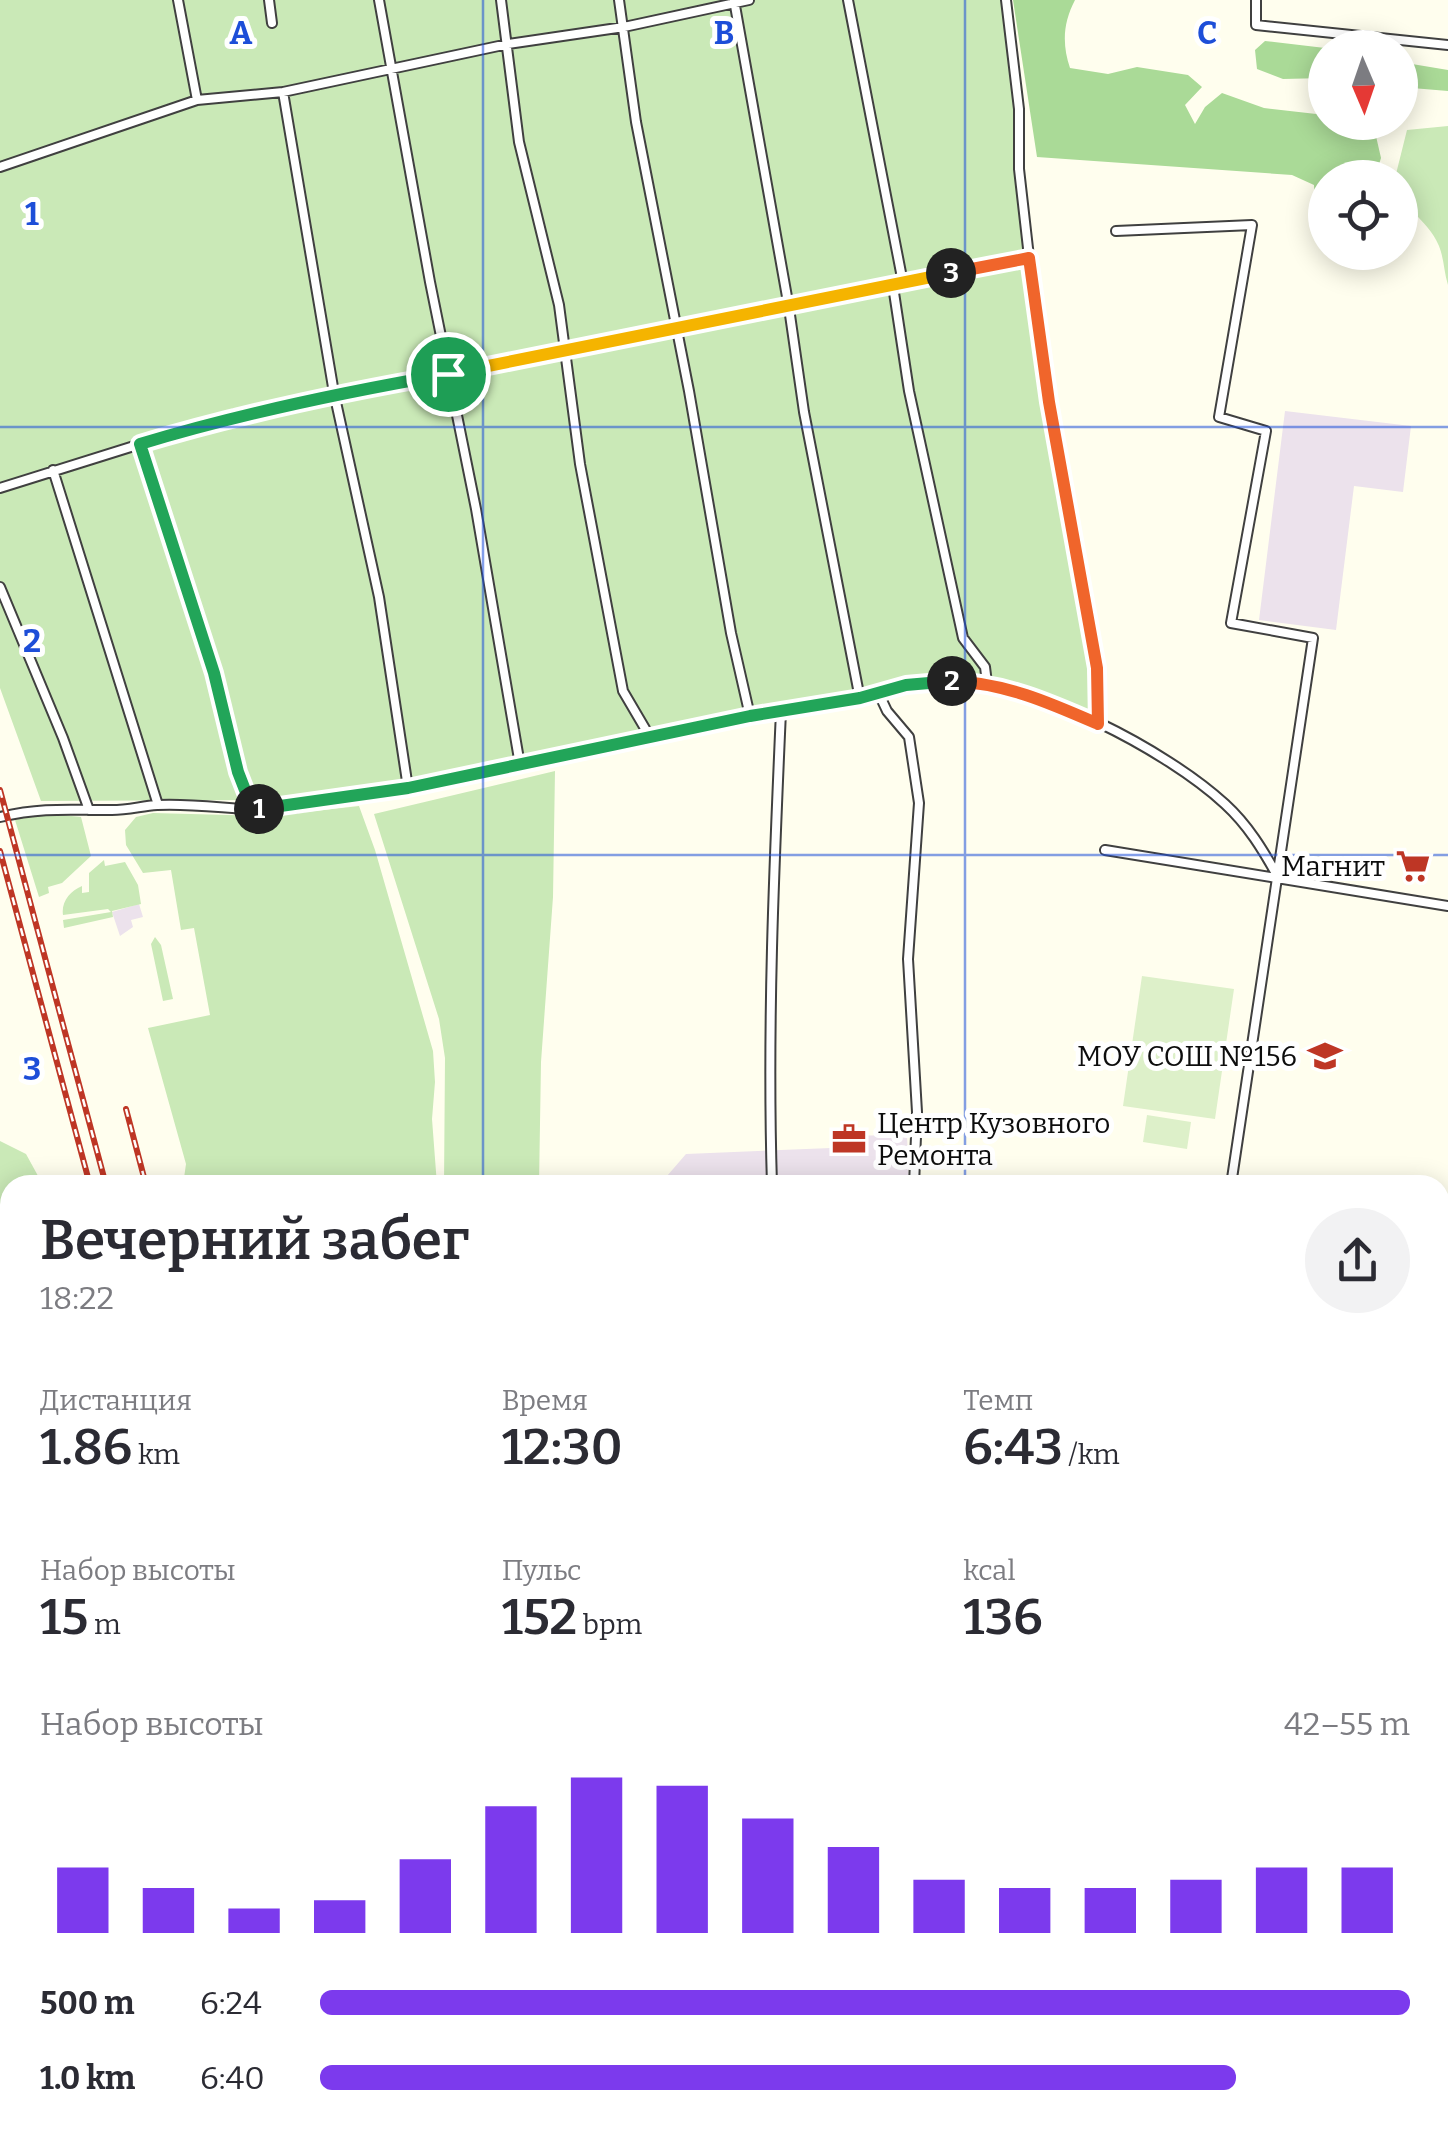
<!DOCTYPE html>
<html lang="ru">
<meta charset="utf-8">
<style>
:root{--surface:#fff;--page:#f2f2f3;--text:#2b2b33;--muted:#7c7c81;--accent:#7c3aed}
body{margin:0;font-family:Bitter,serif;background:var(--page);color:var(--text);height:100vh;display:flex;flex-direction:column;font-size:38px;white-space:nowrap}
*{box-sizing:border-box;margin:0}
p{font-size:32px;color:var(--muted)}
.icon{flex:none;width:55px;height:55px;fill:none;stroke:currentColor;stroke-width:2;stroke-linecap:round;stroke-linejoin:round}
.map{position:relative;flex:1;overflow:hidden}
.details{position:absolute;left:0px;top:1175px;width:1450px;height:962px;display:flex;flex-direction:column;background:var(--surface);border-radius:30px 30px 0 0;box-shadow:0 5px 25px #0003}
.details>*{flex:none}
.needle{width:65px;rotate:178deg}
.buttons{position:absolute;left:1308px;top:30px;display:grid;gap:20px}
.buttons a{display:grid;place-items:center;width:110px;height:110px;border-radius:50%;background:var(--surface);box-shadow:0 5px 25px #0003;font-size:50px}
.pin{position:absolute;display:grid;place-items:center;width:85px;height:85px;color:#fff;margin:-42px;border:5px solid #fff;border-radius:50%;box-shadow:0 2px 10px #0007}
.km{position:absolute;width:50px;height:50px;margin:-25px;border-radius:50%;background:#222;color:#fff;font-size:28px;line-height:50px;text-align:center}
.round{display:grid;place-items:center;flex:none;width:105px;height:105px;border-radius:52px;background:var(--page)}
.summary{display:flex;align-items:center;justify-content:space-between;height:170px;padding:0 40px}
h1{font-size:55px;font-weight:600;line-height:75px}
.figures{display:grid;grid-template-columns:repeat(3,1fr);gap:15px;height:170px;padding:10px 40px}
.figures div{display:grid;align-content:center}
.figures b{font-size:50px;font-weight:600}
.figures small{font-size:28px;font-weight:400}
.figures p{font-size:28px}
.chart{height:280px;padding:20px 40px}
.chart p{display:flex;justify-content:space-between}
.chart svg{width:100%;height:180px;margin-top:10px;stroke:var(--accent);stroke-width:6}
ul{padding:0 40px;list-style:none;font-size:32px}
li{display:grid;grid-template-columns:160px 120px 1fr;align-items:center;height:75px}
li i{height:25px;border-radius:12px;background:var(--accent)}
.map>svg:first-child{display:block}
.industrial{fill:#ece2ec}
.green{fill:#cae9b7}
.forest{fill:#aada97}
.pitch{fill:#ddf0c9}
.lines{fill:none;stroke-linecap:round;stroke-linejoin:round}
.minor-casing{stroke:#404040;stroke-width:12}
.tertiary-casing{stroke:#404040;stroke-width:15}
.primary-casing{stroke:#1e1e1e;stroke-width:18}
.minor{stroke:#fff;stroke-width:8}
.tertiary{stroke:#fff;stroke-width:10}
.primary{stroke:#f8eb64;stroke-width:12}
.rail-casing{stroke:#be3625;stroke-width:6}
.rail{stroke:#fff;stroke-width:2.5;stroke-dasharray:8;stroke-linecap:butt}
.split-1-casing{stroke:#fff;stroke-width:20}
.split-2-casing{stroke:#fff;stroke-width:20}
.split-3-casing{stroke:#fff;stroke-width:20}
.split-4-casing{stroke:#fff;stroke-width:20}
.split-1{stroke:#22a559;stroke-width:12}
.split-2{stroke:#22a559;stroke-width:12}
.split-3{stroke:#f0652b;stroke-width:12}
.split-4{stroke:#f5b400;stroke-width:12}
.grid{fill:none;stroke:#1d4ed8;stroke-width:2.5;stroke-opacity:0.55}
.labels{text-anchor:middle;stroke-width:10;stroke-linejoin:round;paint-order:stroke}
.poi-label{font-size:28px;fill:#0d0d0d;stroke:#fff;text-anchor:end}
.grid-label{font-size:32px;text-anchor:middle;font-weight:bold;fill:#1d4ed8;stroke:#fff;stroke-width:10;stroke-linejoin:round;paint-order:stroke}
</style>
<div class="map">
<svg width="1448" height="2137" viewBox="0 0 1448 2137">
<rect width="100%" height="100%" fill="#fffeee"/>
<path class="industrial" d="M1285 411 1411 426 1403 492 1354 486 1336 630 1259 620Z
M139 904 143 917 131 920 133 927 120 936 112 912Z
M907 1135 909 1185H665L667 1176 686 1154 831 1148 833 1136Z
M372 2128H713L712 2137H375Z
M1126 2128H1323L1322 2137H1124Z"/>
<path class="green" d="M0 0H1003L1017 121 1016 188 1054 450 1084 600 1090 718 1041 694 987 678 929 681 650 729 409 781 314 796 270 800 41 801 0 688Z
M1448 126V285C1444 273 1444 258 1439 246 1427 217 1400 211 1400 178L1396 174 1407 130Z
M555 771 553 897 541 1062 539 1185H444L445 1058 439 1019 374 814Z
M359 806 375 850 433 1051 435 1082 432 1119 437 1185H183L186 1164 148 1028 210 1015 194 928 181 930 171 870 143 873 126 845 125 830 136 817 153 813 270 816Z
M42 813 81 817 91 856 62 883 48 887 49 893 39 897 15 820Z
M104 860 105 866 125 862 138 885 141 904 112 911 113 917 64 928 63 920 111 912 108 909 63 915C61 902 70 891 82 886V893L89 892V873Z
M155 937 161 945 173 999 163 1001 151 944Z
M0 1141 26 1154 43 1185H10V1395L0 1357Z
M10 1655V1724L0 1737V1656Z
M10 1744V2128H81L75 2137H0V1759Z
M1324 2128H1371L1363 2131 1361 2137H1323Z"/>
<path class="forest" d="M1013 0H1075C1063 23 1062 44 1070 68L1108 74 1137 67 1188 75 1202 87 1185 105 1195 124 1205 107 1222 93 1264 108 1325 115V122L1373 123 1381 158 1375 177 1325 178V218L1315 210 1314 185 1292 175 1037 157Z
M1265 41 1325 48V78L1283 79 1257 69 1255 50Z
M1400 62 1448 70V91L1400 87Z
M1448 1311V1384L1440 1388Z
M1448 1400V1739L1440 1789V1403Z"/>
<path class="pitch" d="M1142 976 1234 989 1215 1119 1123 1106Z
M1147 1115 1191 1122 1187 1149 1143 1142Z"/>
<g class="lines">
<g class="minor-casing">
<path id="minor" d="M178 0 197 100
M269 0 272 23
M379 0 430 282 476 509 520 765
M501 0 519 142 559 305 580 464 623 691 650 737
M619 0 636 122 689 391 731 633 750 716
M734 0 789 308 804 412 860 699
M848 0 903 283
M1006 0 1019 109V169L1029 257 1049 402 1097 669 1099 724
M1256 0V25L1448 45
M283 92 334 393 379 597 408 788
M0 167 197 100 283 92 508 44 624 27 749 0
M1116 231 1252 225 1219 417 1266 431 1231 623 1313 638 1231 1185
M893 286 909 391 963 638 985 667 987 683
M140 444 213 673 238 773 252 808
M53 470 158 805
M0 488 233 415 1029 257
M0 587 63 738 89 810
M879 694 887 711 909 737 919 803 908 959 917 1112 914 1185
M0 817C43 807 69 810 112 810 128 810 142 806 157 805 192 803 228 809 263 810 294 810 329 801 360 796 517 772 671 729 828 704 870 697 910 681 954 681 1035 681 1166 750 1225 804 1248 825 1263 850 1278 877
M1105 850 1448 906
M772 1185C767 1027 774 869 781 711
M1440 1281 1448 1228
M0 1373 10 1409
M1440 1394 1448 1390
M0 1439 10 1433
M0 1546 10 1545
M0 1653 10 1651
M0 1746 10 1734"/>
</g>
<g class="tertiary-casing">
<path id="tertiary" d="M1440 2011 1448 2009"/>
</g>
<g class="primary-casing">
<path id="primary" d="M1440 1791 1448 1738
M1440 1933 1448 1886
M1383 2137 1384 2128
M1405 2137 1407 2128"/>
</g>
<use href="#minor" class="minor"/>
<use href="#tertiary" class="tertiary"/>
<use href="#primary" class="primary"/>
<g class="rail-casing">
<path id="rail" d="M0 790 106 1185
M0 851 90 1185
M126 1109 146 1185
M103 2137 108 2128
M125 2137 130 2128"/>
</g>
<use href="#rail" class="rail"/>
</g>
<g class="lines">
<g class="split-1-casing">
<path id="split-1" d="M259 809 252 808 238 772 214 673 140 444C242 413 344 392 448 374"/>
</g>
<g class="split-2-casing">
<path id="split-2" d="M259 809 408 788 750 716 860 698 906 685 952 681"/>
</g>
<g class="split-3-casing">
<path id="split-3" d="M951 273 1029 258 1049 402 1097 668 1098 724C1050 703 1005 683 952 681"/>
</g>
<g class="split-4-casing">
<path id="split-4" d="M448 374 951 273"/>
</g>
<use href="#split-1" class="split-1"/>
<use href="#split-2" class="split-2"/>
<use href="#split-3" class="split-3"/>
<use href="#split-4" class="split-4"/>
</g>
<path class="grid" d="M483 0V1185M965 0V1185M0 427H1448M0 855H1448M0 1282H10M1440 1282H1448M0 1710H10M1440 1710H1448M483 2128V2137M965 2128V2137"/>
<defs>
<g id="supermarket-bare" transform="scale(2.7)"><path d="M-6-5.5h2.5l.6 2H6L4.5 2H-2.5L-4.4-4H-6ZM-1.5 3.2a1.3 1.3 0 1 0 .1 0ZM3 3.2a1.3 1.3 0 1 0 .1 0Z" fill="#be3625" stroke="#fff" stroke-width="2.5" paint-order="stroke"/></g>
<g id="school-bare" transform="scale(2.7)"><path d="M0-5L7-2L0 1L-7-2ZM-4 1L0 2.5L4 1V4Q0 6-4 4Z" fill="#be3625" stroke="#fff" stroke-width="2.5" paint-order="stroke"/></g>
<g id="office-bare" transform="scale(2.7)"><path d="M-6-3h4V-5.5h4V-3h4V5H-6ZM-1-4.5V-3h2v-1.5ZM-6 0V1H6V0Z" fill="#be3625" stroke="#fff" stroke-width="2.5" paint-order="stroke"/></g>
</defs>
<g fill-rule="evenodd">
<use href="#supermarket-bare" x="1413" y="866"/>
<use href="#school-bare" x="1325" y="1056"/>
<use href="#office-bare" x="849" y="1139"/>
</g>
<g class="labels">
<g class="poi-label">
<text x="1385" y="876">Магнит</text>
<text x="1297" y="1066">МОУ СОШ №156</text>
<text x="877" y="1133" text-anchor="start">Центр Кузовного<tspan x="877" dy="32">Ремонта</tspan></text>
</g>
</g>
<g class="grid-label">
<text x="241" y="44">A</text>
<text x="724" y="44">B</text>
<text x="1207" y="44">C</text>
<text x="32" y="225">1</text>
<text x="32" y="652">2</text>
<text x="32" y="1080">3</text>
</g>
</svg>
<div class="buttons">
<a><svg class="needle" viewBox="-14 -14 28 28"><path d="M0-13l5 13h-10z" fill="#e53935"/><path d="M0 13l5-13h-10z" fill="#7c7c81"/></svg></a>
<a><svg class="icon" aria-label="locate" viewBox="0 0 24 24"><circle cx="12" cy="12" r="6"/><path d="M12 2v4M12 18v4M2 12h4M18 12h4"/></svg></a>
</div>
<div class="pin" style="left:448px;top:374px;background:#1e9e55"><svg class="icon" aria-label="arrive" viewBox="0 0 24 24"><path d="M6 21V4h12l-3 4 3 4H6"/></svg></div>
<b class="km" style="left:259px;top:809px">1</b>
<b class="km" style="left:952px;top:681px">2</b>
<b class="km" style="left:951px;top:273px">3</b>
<section class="details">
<div class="summary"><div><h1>Вечерний забег</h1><p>18:22</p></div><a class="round"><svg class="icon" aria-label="share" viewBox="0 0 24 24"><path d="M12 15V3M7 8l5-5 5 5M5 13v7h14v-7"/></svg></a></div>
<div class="figures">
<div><p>Дистанция</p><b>1.86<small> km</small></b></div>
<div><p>Время</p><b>12:30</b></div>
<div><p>Темп</p><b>6:43<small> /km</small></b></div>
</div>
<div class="figures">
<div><p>Набор высоты</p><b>15<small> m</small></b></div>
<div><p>Пульс</p><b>152<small> bpm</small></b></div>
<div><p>kcal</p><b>136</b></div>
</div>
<div class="chart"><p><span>Набор высоты</span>42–55 m</p>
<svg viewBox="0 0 160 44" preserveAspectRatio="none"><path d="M5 44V28M15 44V33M25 44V38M35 44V36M45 44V26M55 44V13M65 44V6M75 44V8M85 44V16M95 44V23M105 44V31M115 44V33M125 44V33M135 44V31M145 44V28M155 44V28"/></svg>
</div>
<ul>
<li><b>500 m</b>6:24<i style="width:100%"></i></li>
<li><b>1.0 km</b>6:40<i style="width:84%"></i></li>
</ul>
</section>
</div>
